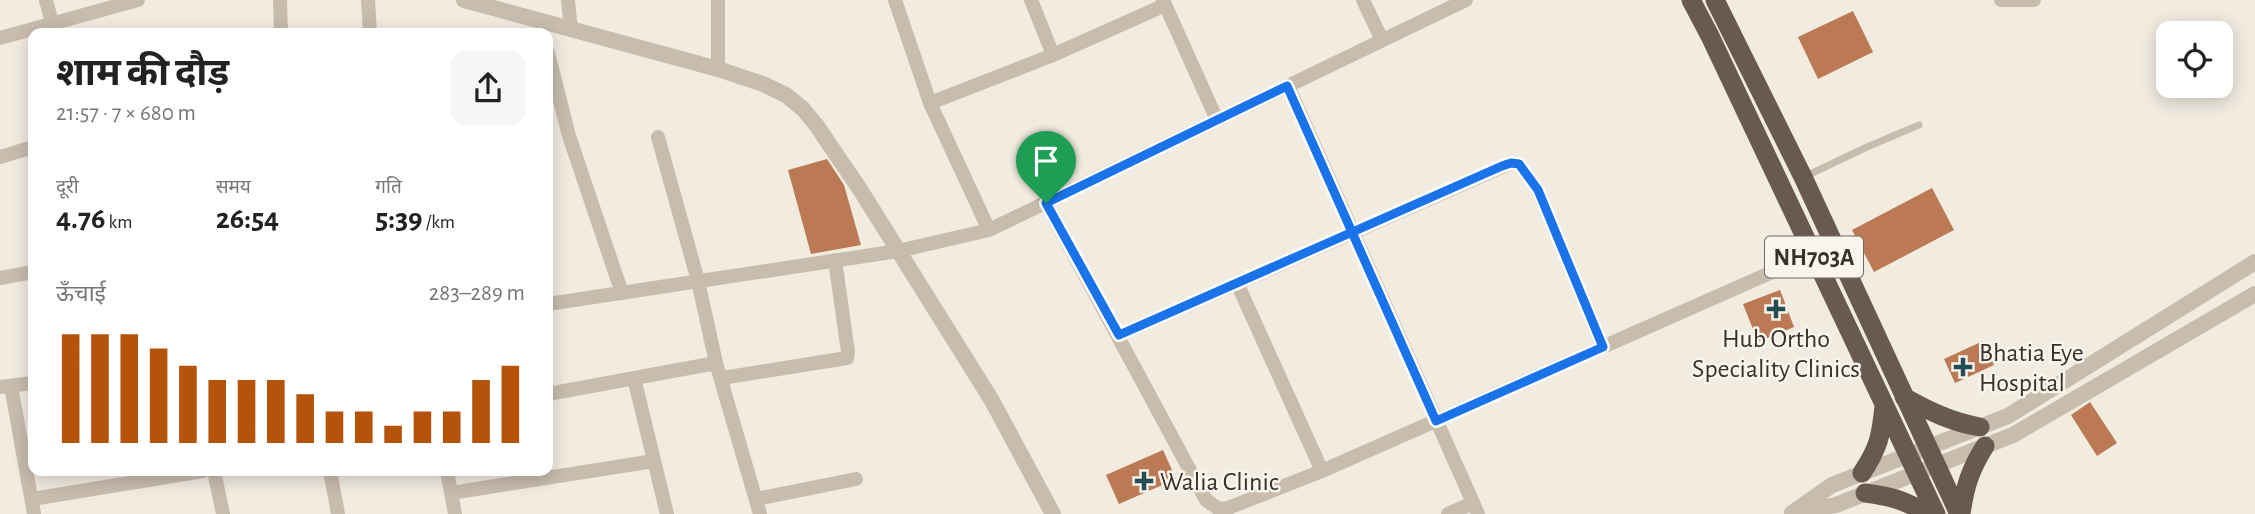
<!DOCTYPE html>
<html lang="hi">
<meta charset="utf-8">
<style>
:root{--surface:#fff;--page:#f6f6f6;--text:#222;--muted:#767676;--accent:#b45309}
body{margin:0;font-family:"Alegreya Sans","Noto Sans Devanagari",sans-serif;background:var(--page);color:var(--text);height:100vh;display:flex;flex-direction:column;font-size:26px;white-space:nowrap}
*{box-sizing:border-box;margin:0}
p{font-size:23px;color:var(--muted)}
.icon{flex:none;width:38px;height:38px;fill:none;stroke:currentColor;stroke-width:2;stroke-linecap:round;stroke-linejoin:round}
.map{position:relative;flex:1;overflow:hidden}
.panel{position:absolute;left:28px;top:28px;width:525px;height:448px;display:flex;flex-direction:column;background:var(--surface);border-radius:14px;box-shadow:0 4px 18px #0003}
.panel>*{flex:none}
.controls{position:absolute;left:2156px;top:21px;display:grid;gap:14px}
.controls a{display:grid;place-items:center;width:77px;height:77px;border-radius:14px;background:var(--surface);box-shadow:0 4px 18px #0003;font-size:35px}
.pin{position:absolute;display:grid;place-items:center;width:60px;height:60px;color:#fff;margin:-72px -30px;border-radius:50% 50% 50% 0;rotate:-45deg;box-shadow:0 0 7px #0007}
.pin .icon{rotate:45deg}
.round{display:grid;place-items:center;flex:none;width:74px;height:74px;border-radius:14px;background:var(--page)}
.overview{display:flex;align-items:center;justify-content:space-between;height:119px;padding:0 28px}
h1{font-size:38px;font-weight:700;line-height:52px}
.figures{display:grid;grid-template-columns:repeat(3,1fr);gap:10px;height:119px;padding:7px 28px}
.figures div{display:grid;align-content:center}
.figures b{font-size:30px;font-weight:700}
.figures small{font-size:19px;font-weight:400}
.figures p{font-size:19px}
.chart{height:196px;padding:14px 28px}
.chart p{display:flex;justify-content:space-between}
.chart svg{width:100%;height:126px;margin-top:7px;stroke:var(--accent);stroke-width:6}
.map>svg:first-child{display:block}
.building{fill:#bb7954}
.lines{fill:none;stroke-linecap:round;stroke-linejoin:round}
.service{stroke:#c8bcad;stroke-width:7}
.minor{stroke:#c8bcad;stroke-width:14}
.tertiary{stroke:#c8bcad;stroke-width:16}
.trunk{stroke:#685a50;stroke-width:19}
.route-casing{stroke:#fff;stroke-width:14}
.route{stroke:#1a73e8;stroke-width:9}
.poi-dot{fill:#244c55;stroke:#f9f4ec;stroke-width:2.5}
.labels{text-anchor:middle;stroke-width:5;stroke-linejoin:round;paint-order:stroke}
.shield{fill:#f9f4ec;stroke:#716b65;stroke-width:2}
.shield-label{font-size:24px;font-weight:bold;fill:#37302b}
.poi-label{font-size:26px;fill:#37302b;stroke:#f9f4ec;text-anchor:start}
</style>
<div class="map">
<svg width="2255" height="514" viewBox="0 0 2255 514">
<rect width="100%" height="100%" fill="#f1ebe0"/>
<path class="building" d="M1853 11 1873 52 1818 79 1798 37Z
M827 159 844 185 861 245 811 254 788 170Z
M1932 188 1954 230 1874 272 1852 230Z
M1780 290 1794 327 1758 342 1743 304Z
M1983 341 1994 365 1955 383 1944 359Z
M2090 402 2117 443 2097 456 2071 415Z
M1163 450 1176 479 1119 504 1106 475Z"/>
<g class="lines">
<path class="service" d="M1804 177 1867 147 1919 125"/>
<path class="minor" d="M46 0 52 23
M280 0 281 33
M368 0 370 33
M568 0 571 30
M895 0 930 103 989 230
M1031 0 1053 55
M1163 0 1217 120
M1363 0 1382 40
M2001 0H2034
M0 38 138 0
M548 53 569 136 622 293
M718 69V0
M1288 86 1478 514
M930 103 1053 55 1165 5
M658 137 698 281 716 363 760 514
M0 157 33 147
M1046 203 1206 500 1219 509 1228 508 1322 471 1813 254
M0 278 33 272
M1237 283 1322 471
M548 304 898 251 989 230 1466 0
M1119 335 1511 163 1519 164 1538 190 1603 347
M634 378 667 514
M722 378 847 358 848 352 835 260
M11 386 34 514
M0 387 33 383
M548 394 716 363
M214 471 223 514
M330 471 338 514
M447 471 455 514
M451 493 654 461
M32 499 203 471
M756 499 856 479
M1448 514 1473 503"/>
<path class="tertiary" d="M464 0 718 69 763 84 786 95 803 109 817 126 861 191 991 399 1053 514
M1798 512 1836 505 2013 435 2255 294
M1792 513 1832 485 2008 416 2255 262"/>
<path class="trunk" d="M1691 0 1710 36 1936 514
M1715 0 1803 177 1959 514
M1904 397C1929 411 1951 422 1980 427
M1862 473C1879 447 1881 436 1884 406
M1865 493C1889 496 1906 500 1926 514
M1961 514C1965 486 1970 470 1985 446"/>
</g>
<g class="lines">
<g class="route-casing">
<path id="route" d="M1046 203 1119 335C1247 279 1374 222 1502 166L1511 163 1519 164 1538 190 1603 347 1436 421 1287 86 1046 203"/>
</g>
<use href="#route" class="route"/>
</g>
<g class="poi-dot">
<path d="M1772.5 298.5h7v7h7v7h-7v7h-7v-7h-7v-7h7z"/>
<path d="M1959.5 356.5h7v7h7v7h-7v7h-7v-7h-7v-7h7z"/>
<path d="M1140.5 470.5h7v7h7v7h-7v7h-7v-7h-7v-7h7z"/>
</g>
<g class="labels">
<rect class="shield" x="1765" y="236.5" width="98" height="41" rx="5"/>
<g class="shield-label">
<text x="1814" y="265">NH703A</text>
</g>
<g class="poi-label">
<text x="1776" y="347" text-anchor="middle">Hub Ortho<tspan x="1776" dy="30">Speciality Clinics</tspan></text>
<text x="1979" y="361">Bhatia Eye<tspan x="1979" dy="30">Hospital</tspan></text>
<text x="1160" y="490">Walia Clinic</text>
</g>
</g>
</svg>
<div class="controls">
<a><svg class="icon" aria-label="locate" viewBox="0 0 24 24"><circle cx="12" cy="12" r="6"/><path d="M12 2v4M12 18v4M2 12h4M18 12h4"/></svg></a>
</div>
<div class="pin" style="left:1046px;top:203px;background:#1e9e55"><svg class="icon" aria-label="arrive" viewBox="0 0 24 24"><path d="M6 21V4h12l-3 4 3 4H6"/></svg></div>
<section class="panel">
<div class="overview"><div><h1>शाम की दौड़</h1><p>21:57 · 7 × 680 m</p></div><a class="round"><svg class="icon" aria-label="share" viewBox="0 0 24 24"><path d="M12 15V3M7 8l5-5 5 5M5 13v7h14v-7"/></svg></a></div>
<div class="figures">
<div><p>दूरी</p><b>4.76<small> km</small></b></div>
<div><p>समय</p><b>26:54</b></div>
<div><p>गति</p><b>5:39<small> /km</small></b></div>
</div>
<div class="chart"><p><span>ऊँचाई</span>283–289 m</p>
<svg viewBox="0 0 160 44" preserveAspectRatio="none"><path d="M5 44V6M15 44V6M25 44V6M35 44V11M45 44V17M55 44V22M65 44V22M75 44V22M85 44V27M95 44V33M105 44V33M115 44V38M125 44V33M135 44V33M145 44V22M155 44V17"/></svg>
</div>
</section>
</div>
